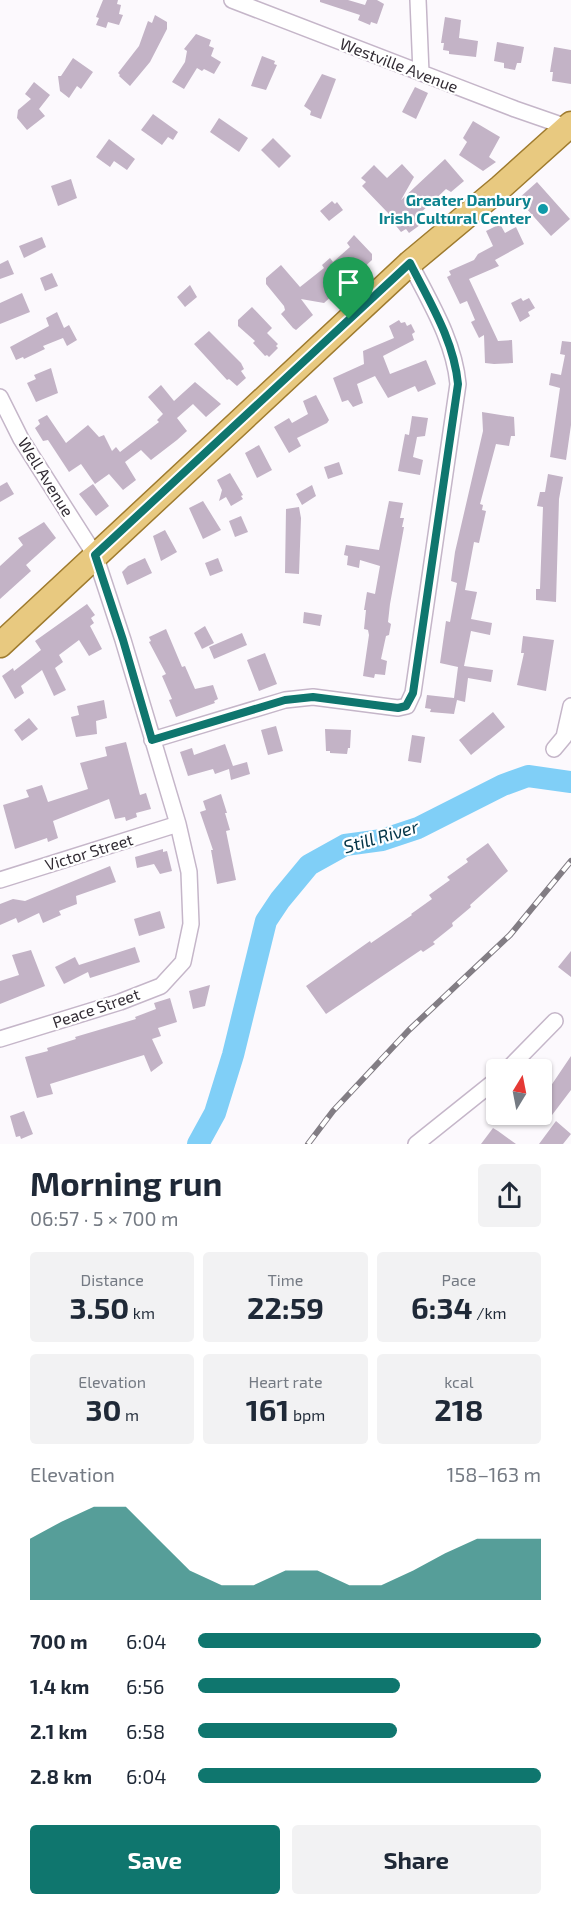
<!DOCTYPE html>
<meta charset="utf-8">
<style>
:root{--surface:#fff;--page:#f2f2f3;--text:#1f2937;--muted:#747a83;--accent:#0f766e}
body{margin:0;font-family:"Exo 2",sans-serif;background:var(--page);color:var(--text);height:100vh;display:flex;flex-direction:column;font-size:22px;white-space:nowrap}
*{box-sizing:border-box;margin:0}
p{font-size:20px;color:var(--muted)}
.icon{flex:none;width:33px;height:33px;fill:none;stroke:currentColor;stroke-width:2;stroke-linecap:round;stroke-linejoin:round}
.map{position:relative;height:1144px;overflow:hidden}
.sheet{display:flex;flex-direction:column;background:var(--surface);flex:1}
.sheet>*{flex:none}
.needle{width:39px;rotate:10deg}
.tools{position:absolute;left:486px;top:1059px;display:grid;gap:12px}
.tools a{display:grid;place-items:center;width:66px;height:66px;border-radius:6px;background:var(--surface);box-shadow:0 2px 4px #0004;font-size:30px}
.pin{position:absolute;display:grid;place-items:center;width:51px;height:51px;color:#fff;margin:-62px -26px;border-radius:50% 50% 50% 0;rotate:-45deg;box-shadow:0 0 6px #0007}
.pin .icon{rotate:45deg}
.round{display:grid;place-items:center;flex:none;width:63px;height:63px;border-radius:6px;background:var(--page)}
.summary{display:flex;align-items:center;justify-content:space-between;height:102px;padding:0 30px}
h1{font-size:33px;font-weight:700;line-height:45px}
.metrics{display:grid;grid-template-columns:repeat(3,1fr);gap:9px;height:102px;padding:6px 30px}
.metrics div{display:grid;align-content:center;border-radius:6px;background:var(--page);text-align:center}
.metrics b{font-size:30px;font-weight:700}
.metrics small{font-size:16px;font-weight:400}
.metrics p{font-size:16px}
.chart{height:168px;padding:12px 30px}
.chart p{display:flex;justify-content:space-between}
.chart svg{width:100%;height:108px;margin-top:6px;fill:var(--accent);opacity:.7}
.cta{display:flex;gap:12px;margin-top:auto;padding:12px 30px}
.cta a{flex:1;height:69px;border-radius:6px;background:var(--accent);color:#fff;font-size:24px;font-weight:700;line-height:69px;text-align:center}
.cta a+a{background:var(--page);color:var(--text)}
ul{padding:0 30px;list-style:none;font-size:20px}
li{display:grid;grid-template-columns:96px 72px 1fr;align-items:center;height:45px}
li i{height:15px;border-radius:8px;background:var(--accent)}
.map>svg:first-child{display:block}
.lines{fill:none;stroke-linecap:round;stroke-linejoin:round}
.river{stroke:#80cff7;stroke-width:22}
.building{fill:#c3b3c6}
.street-casing{stroke:#c5b6c9;stroke-width:18}
.primary-casing{stroke:#9f7b2e;stroke-width:27}
.street{stroke:#fff;stroke-width:15}
.primary{stroke:#e8c980;stroke-width:24}
.rail-casing{stroke:#827d84;stroke-width:6}
.rail{stroke:#fff;stroke-width:4;stroke-dasharray:11;stroke-linecap:butt}
.route-casing{stroke:#fff;stroke-width:12}
.route{stroke:#0f766e;stroke-width:8}
.culture-dot{fill:#0f9aa8;stroke:#fff;stroke-width:2}
.labels{text-anchor:middle;stroke-width:4.5;stroke-linejoin:round;paint-order:stroke}
.street-label{font-size:16px;fill:#322c34;stroke:#fff}
.culture-label{font-size:16px;font-weight:bold;fill:#0d838f;stroke:#fff;text-anchor:end}
.water-label{font-size:18px;font-style:italic;fill:#033548;stroke:#fff}
</style>
<div class="map">
<svg width="571" height="1144" viewBox="0 0 571 1144">
<rect width="100%" height="100%" fill="#fcf9fd"/>
<g class="lines">
<path class="river" d="M198 1144 215 1113 233 1055 266 921 280 900 309 865 345 845 382 840 418 828 503 785 528 776 571 782"/>
</g>
<path class="building" d="M103 0H118L117 4 121 5 119 14 123 15 119 25 108 22 106 28 96 25 99 18 96 17Z
M320 0H348L365 5 367 0H377L384 4 377 24 371 22 370 25 358 20 360 15 320 2Z
M155 15 167 22V29L150 62 130 86 119 76 120 75 118 73 139 46 148 21 152 23Z
M445 17 461 20 459 38 478 41 476 57 449 54V51L443 50 444 43H441Z
M196 34 211 40 209 46 214 48 211 56 221 62 214 74 204 69 202 71 197 68 184 89 172 82 185 62 187 51 184 49Z
M497 42 524 47 521 63H517L515 70 504 68V63L494 61Z
M554 47 571 50V84L552 81 553 72H550Z
M262 56 275 61 274 64 277 65 266 90 251 86Z
M73 58 93 72 81 89 77 86 69 98 60 91 58 76H61Z
M322 74 336 79 321 119 310 115 311 111 304 106Z
M34 82 50 95 39 109 45 116 27 130 17 118 18 110 31 99 25 94Z
M415 87 428 93 416 119 402 112Z
M153 114 178 132 173 140 168 137 162 145 141 130Z
M219 118 248 138 239 152 210 132Z
M473 121 500 137 489 157 496 162 483 171 459 155 467 142 463 138Z
M273 138 291 156 279 168 261 150Z
M109 139 135 159 127 170 114 161 110 167 96 157Z
M445 159 464 181 451 192 446 189 415 218 420 225 409 233 406 229 401 232 388 216 389 214 362 186 366 182 361 178 374 165 387 178 402 164 414 177 401 200Z
M71 179 77 198 58 206 51 186Z
M537 182 570 219 551 236 518 199Z
M332 201 335 204 337 202 343 210 329 221 320 211Z
M500 224 505 233 516 227 524 244 495 260 499 266 469 279 498 341 512 340 513 363 494 364 485 363 484 335 479 338 471 322 475 320 467 301 460 304 447 277 451 275 449 271 474 260 478 254 493 246 486 231Z
M354 235 372 254V260L324 303 301 299 313 315 296 330 293 328 281 314 285 310 284 306 266 284V278L281 265 300 287 324 268 322 265 330 258 333 262 350 247 347 243Z
M42 237 46 247 24 258 19 246Z
M8 260 14 274 0 279V264Z
M52 273 58 286 45 291 40 278Z
M190 285 197 297 185 307 177 297Z
M22 293 30 312 0 324V303Z
M521 298 523 301 529 298 535 308 528 312 530 316 520 322 511 303Z
M252 307 272 328 267 333 278 344 276 346 278 348 269 357 267 355 265 356 253 343 255 341 238 326V320Z
M57 312 64 328 69 325 77 340 67 346 63 338 43 346 45 349 24 359 23 357 16 360 10 347 49 326 46 318Z
M399 320 401 323 405 322 407 326 411 324 415 332 412 334 414 340 383 356 390 374 426 360 436 384 418 392 415 386 388 398 375 376 357 384 363 403 353 407 348 400 342 402 333 378 364 364 363 351 394 338 389 326Z
M209 331 241 363 244 369 241 371 246 378 237 386 229 379 227 380 194 344Z
M562 341 571 342V425L566 460 550 457 560 388 549 385 551 373 561 375 565 355 560 354Z
M51 368 58 393 36 402 27 383 36 379 34 375Z
M195 382 221 404 206 417 193 404 177 418 187 431 177 440 151 460 141 450 125 462 136 480 123 490 109 474 95 484 81 464 69 472 48 440 43 441 35 428 40 424 38 420 47 415 66 443 88 425 99 437 104 435 112 451 116 447 120 452 159 422 157 420 163 414 148 397 161 385 174 401Z
M316 395 329 420 327 423 297 438 301 446 289 453 274 427 289 418 292 423 308 414 303 401Z
M482 412 514 417 515 436H511L509 446 496 444 480 504 483 505 482 510 486 511 479 543 474 542 465 590 477 592 471 619 492 623 490 635 471 631 464 666 493 670 491 682 468 678 465 702 457 700 454 714 430 712 431 709 425 708 427 695 454 698 458 667 440 663 446 621 450 622 457 583 451 581 455 552 483 431Z
M412 416 428 418 425 436 417 437 413 457 423 460 420 475 398 471 405 434 409 435Z
M259 445 272 470 257 478 245 453Z
M339 462 343 474 328 479 324 467Z
M230 473 243 495 241 496 243 499 231 506 226 497 219 501 222 490 217 480Z
M548 474 563 477 559 499 556 602 536 600V589H540L543 507 537 506 540 492H545Z
M7 482 14 494 0 502V486Z
M93 484 109 506 96 516 79 494Z
M312 485 316 496 302 505 296 494Z
M203 501 221 530 203 539 189 508Z
M389 501 403 503 400 518H404L402 527H404L390 604 388 622 391 624 389 635 386 636 381 659 387 661 385 675 375 674 374 678 363 676 369 635 368 630 364 629 366 610H364L367 592 375 594 380 566 360 560 359 568 347 565 348 556 344 555 346 545 379 550Z
M299 507 301 518 299 574 285 573 286 509Z
M241 516 248 532 235 537 229 521Z
M44 522 56 538 26 565 31 571 0 599V566L23 545 18 538Z
M165 530 177 552 161 561 153 536Z
M145 558 152 573 127 585 122 572 128 566Z
M218 558 223 571 210 576 205 563Z
M87 604 95 615 91 618 94 623 90 626 102 649 89 656 79 640 59 655 63 662 55 668 66 690 54 696 42 670 21 686 24 693 15 699 2 676 13 668 14 671 41 650 35 641Z
M304 612 322 615 320 626 303 623Z
M205 626 214 643 202 649 194 633Z
M166 629 182 667 185 666 195 689 213 685 218 699 214 701 215 703 176 717 169 700 172 699 162 676 166 674 149 642 151 641 149 637Z
M242 633 247 645 214 659 209 647Z
M523 636 554 640 546 691 517 685 524 653H521Z
M265 653 277 684 259 691 247 660Z
M104 700 107 718 96 721 97 734 76 737 71 717 79 715 77 706Z
M493 712 505 727 471 755 459 740Z
M29 718 38 729 22 741 14 730Z
M276 726 283 751 268 755 261 730Z
M325 729 351 730 350 748H348L347 754 330 753V751H326Z
M412 735 425 737 421 763 408 761Z
M126 742 140 795 146 793 151 809 136 813 137 817 126 821 125 817 115 819 109 799 53 821 58 838 48 842 47 838 15 849 3 805 29 797 26 790 42 785 48 802 88 789 80 763 107 756 105 747Z
M225 744 233 766 247 762 250 774 231 780 229 769 215 774 213 769 188 776 180 752 192 748 194 755Z
M221 794 227 813H225L230 830 226 831 236 880 217 884 211 850H213L200 812 206 810 203 801Z
M488 843 508 871 470 905 471 907 452 923 453 926 433 942 435 944 423 952 421 950 326 1014 306 986 370 941 371 943 412 915 411 914 432 899 429 895 450 880 447 877 468 862 466 859Z
M163 849V852L167 851 172 871 160 874 154 864 137 868 135 857Z
M110 866 116 882 76 896 77 904 59 911 61 915 43 923 39 913 18 923 16 918 0 925V904L13 899 25 901Z
M160 911 165 928 139 936 134 919Z
M135 947 140 962 90 978 88 972 64 984 55 967 75 957 79 965Z
M31 950 45 986 0 1004V981L19 975 12 955Z
M571 951V977L558 967Z
M210 985 205 1006 193 1009 189 991Z
M170 998 177 1022 158 1028 161 1036 152 1039 163 1063 151 1072 144 1055 50 1084 53 1094 37 1098 25 1057 48 1051 47 1048 76 1039 75 1037 136 1019 135 1017 156 1009 154 1003Z
M571 1056V1090L549 1119 542 1114V1099Z
M24 1111 33 1134 21 1139 20 1136 16 1137 10 1116Z
M556 1121 571 1134 563 1144H539Z
M493 1128 498 1131 516 1144H481Z"/>
<g class="lines">
<g class="street-casing">
<path id="street" d="M232 0 515 109 567 127
M418 0 421 73
M0 397 21 439 95 555 123 640 178 824 189 872 191 924 183 962 161 986 120 1002 0 1039
M152 740 285 700 313 697 398 708 407 706 413 693 458 384C454 340 429 301 410 263
M554 749 564 737 571 706
M0 880 178 824
M507 1070 555 1021
M416 1144 496 1080"/>
</g>
<g class="primary-casing">
<path id="primary" d="M0 645 410 263 501 187 571 124"/>
</g>
<use href="#street" class="street"/>
<use href="#primary" class="primary"/>
<g class="rail-casing">
<path id="rail" d="M308 1144 333 1111 409 1030 510 935 571 861"/>
</g>
<use href="#rail" class="rail"/>
</g>
<g class="lines">
<g class="route-casing">
<path id="route" d="M410 263C429 301 454 340 458 384L413 693 406 706 398 708 313 697 285 700 152 740 123 640 95 555Z"/>
</g>
<use href="#route" class="route"/>
</g>
<circle class="culture-dot" cx="543" cy="209" r="6"/>
<g class="labels">
<g class="street-label">
<text transform="translate(399 65) rotate(21)" y="6">Westville Avenue</text>
<text transform="translate(46 477) rotate(58)" y="6">Well Avenue</text>
<text transform="translate(89 852) rotate(-17)" y="6">Victor Street</text>
<text transform="translate(96 1008) rotate(-19)" y="6">Peace Street</text>
</g>
<g class="culture-label">
<text x="531" y="206">Greater Danbury<tspan x="531" dy="18">Irish Cultural Center</tspan></text>
</g>
<g class="water-label">
<text transform="translate(381 837) rotate(-16)" y="6">Still River</text>
</g>
</g>
</svg>
<div class="tools">
<a><svg class="needle" viewBox="-14 -14 28 28"><path d="M0-13l5 13h-10z" fill="#e53935"/><path d="M0 13l5-13h-10z" fill="#747a83"/></svg></a>
</div>
<div class="pin" style="left:349px;top:319px;background:#1e9e55"><svg class="icon" aria-label="arrive" viewBox="0 0 24 24"><path d="M6 21V4h12l-3 4 3 4H6"/></svg></div>
</div>
<section class="sheet">
<div class="summary"><div><h1>Morning run</h1><p>06:57 · 5 × 700 m</p></div><a class="round"><svg class="icon" aria-label="share" viewBox="0 0 24 24"><path d="M12 15V3M7 8l5-5 5 5M5 13v7h14v-7"/></svg></a></div>
<div class="metrics">
<div><p>Distance</p><b>3.50<small> km</small></b></div>
<div><p>Time</p><b>22:59</b></div>
<div><p>Pace</p><b>6:34<small> /km</small></b></div>
</div>
<div class="metrics">
<div><p>Elevation</p><b>30<small> m</small></b></div>
<div><p>Heart rate</p><b>161<small> bpm</small></b></div>
<div><p>kcal</p><b>218</b></div>
</div>
<div class="chart"><p><span>Elevation</span>158–163 m</p>
<svg viewBox="0 0 160 44" preserveAspectRatio="none"><path d="M0 44V19L10 12L20 6L30 6L40 19L50 32L60 38L70 38L80 32L90 32L100 38L110 38L120 32L130 25L140 19L150 19L160 19V44z"/></svg>
</div>
<ul>
<li><b>700 m</b>6:04<i style="width:100%"></i></li>
<li><b>1.4 km</b>6:56<i style="width:59%"></i></li>
<li><b>2.1 km</b>6:58<i style="width:58%"></i></li>
<li><b>2.8 km</b>6:04<i style="width:100%"></i></li>
</ul>
<div class="cta"><a>Save</a><a>Share</a></div>
</section>
